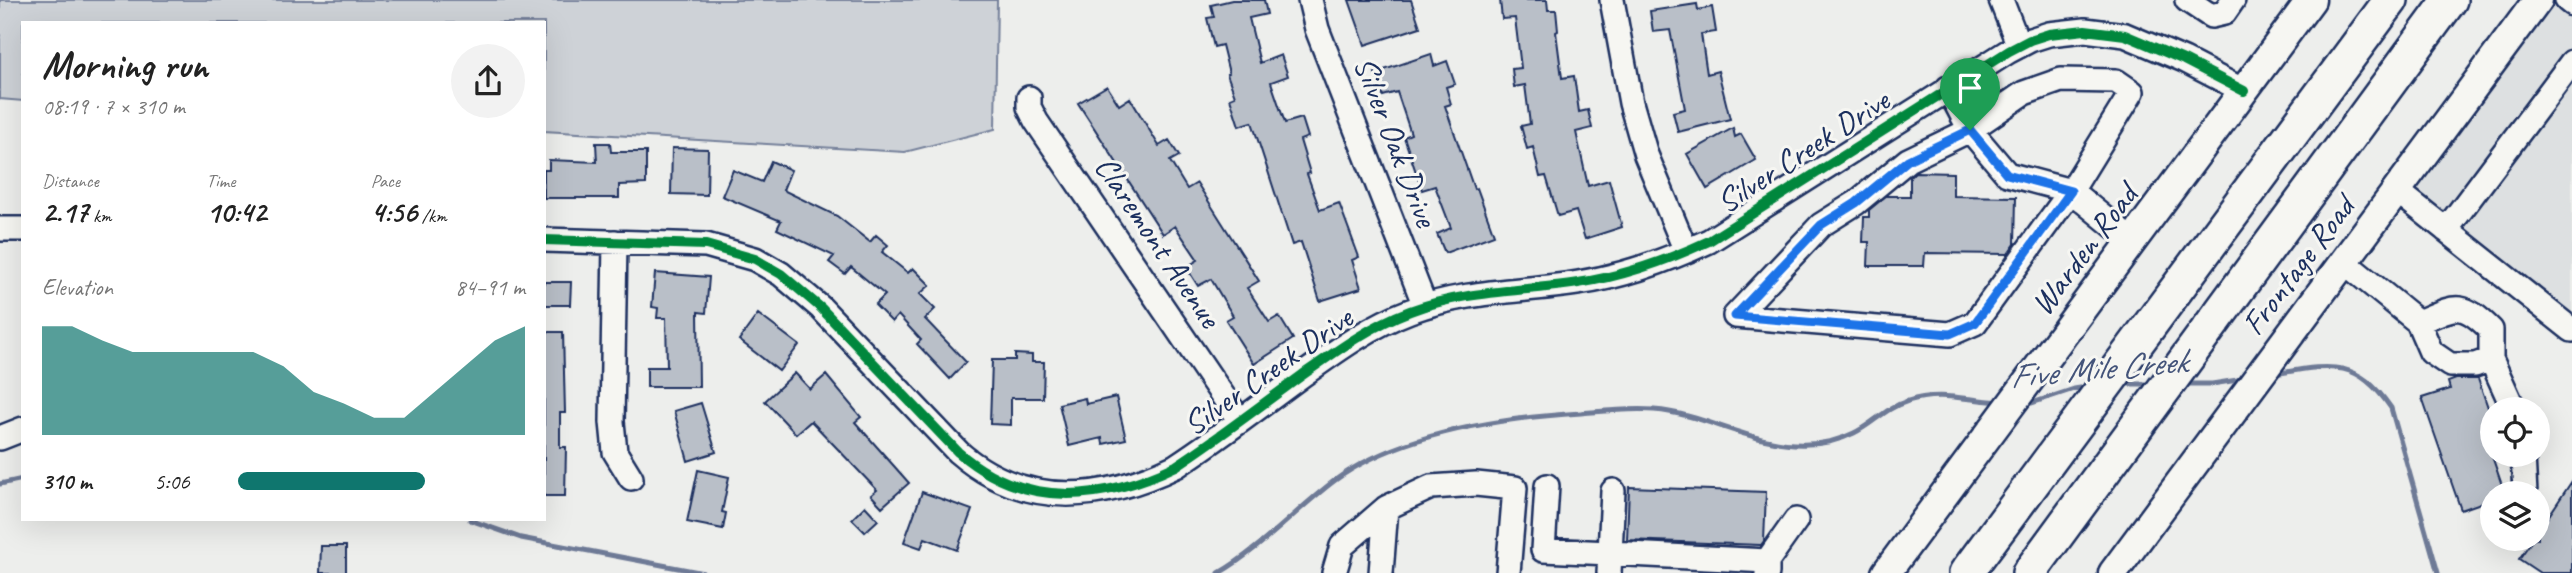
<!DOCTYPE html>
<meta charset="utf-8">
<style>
:root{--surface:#fff;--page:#f2f2f2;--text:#222;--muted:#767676;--accent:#0f766e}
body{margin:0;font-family:Caveat,sans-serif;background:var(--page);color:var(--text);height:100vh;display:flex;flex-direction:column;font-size:26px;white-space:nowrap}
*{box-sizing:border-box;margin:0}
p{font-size:23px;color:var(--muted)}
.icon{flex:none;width:38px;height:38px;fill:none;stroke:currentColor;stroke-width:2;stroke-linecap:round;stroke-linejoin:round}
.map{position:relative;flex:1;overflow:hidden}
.sheet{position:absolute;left:21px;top:21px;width:525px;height:500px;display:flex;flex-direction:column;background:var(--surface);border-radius:0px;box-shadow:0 7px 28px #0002}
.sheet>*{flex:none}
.controls{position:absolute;left:2480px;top:397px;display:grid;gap:14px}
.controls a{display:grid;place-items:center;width:70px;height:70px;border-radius:50%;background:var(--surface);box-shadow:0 7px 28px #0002;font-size:35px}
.pin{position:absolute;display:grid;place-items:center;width:60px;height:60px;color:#fff;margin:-72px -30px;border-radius:50% 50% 50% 0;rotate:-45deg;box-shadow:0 0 7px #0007}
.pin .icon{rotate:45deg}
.round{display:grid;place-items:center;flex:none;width:74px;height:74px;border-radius:37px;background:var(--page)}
.summary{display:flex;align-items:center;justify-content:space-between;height:119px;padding:0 21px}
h1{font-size:38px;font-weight:800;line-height:52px}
.metrics{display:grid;grid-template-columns:repeat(3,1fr);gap:10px;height:119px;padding:7px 21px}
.metrics div{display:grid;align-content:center}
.metrics b{font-size:30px;font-weight:800}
.metrics small{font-size:19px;font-weight:400}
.metrics p{font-size:19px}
.chart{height:196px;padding:14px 21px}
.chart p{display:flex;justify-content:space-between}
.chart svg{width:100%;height:126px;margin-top:7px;fill:var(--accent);opacity:.7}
ul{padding:0 21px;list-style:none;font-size:23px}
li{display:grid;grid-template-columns:112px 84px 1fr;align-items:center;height:52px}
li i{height:18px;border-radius:9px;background:var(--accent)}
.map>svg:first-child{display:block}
.built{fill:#dde0e1}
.green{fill:#ced2d7;stroke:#74809a;stroke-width:2}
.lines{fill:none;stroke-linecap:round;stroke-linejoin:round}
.stream{stroke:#6e7a96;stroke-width:5}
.building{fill:#b9bfc8;stroke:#1b2f5e;stroke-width:2}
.minor-casing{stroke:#1b2f5e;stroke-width:28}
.major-casing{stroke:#1b2f5e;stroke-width:33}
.highway-casing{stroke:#1b2f5e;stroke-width:38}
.minor{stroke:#f6f6f2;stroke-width:23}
.major{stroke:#f6f6f2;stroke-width:28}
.highway{stroke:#f6f6f2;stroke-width:33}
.cycleway-casing{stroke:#f6f6f2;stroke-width:15}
.cycleway{stroke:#00873e;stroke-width:10}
.route-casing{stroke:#fff;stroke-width:14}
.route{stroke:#1a73e8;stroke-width:9}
.labels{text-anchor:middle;stroke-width:6;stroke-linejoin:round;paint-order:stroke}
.street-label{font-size:33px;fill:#1b2f5e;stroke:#f6f6f2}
.water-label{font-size:35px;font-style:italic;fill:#44547a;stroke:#f6f6f2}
</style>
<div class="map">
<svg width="2572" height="573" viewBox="0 0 2572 573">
<rect width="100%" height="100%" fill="#edeeec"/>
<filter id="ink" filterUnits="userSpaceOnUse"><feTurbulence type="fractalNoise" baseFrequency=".0143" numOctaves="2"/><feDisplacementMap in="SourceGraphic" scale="14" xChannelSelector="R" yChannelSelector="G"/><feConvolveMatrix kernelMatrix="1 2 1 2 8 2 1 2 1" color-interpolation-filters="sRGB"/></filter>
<g filter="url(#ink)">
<path class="built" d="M2538 0H2572V330L2396 190Z"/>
<path class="green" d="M0 0H997L995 129 905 152 544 131V23H23V101L0 99Z"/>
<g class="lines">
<path class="stream" d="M2274 374C2329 365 2356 357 2391 408L2438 573
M2121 384H2153
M2184 384H2212L2244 379
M2026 403H2032L2074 389 2087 387
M0 484 23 479
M470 520 521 538 704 573
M1219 573C1258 551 1297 509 1334 481 1399 433 1502 418 1581 413 1605 411 1630 408 1654 410 1707 414 1755 447 1808 444 1823 444 1840 440 1854 433 1873 424 1885 408 1908 401 1940 390 1970 401 2002 402"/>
</g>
<path class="building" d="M1232 0H1264L1267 14 1249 18 1260 63 1281 55 1288 76 1271 82 1285 123 1302 118 1308 137 1300 140 1310 173 1307 174 1320 210 1339 203 1359 257 1352 260 1361 288 1320 301 1301 242 1292 245 1252 122 1239 126 1230 98 1235 96 1227 74 1229 73 1222 45 1214 47 1207 18 1214 17 1211 5Z
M1349 0H1411L1420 27 1365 45Z
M1500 0H1547L1548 10H1556L1558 31 1556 32 1562 78 1574 76 1579 112 1588 110 1592 128 1576 132 1588 186 1609 180 1622 227 1585 239 1576 211 1558 216 1546 176 1540 177 1533 147 1527 149 1521 126 1530 124 1525 85 1514 87 1512 69 1521 68 1515 18 1502 19Z
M1697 4 1698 10 1712 7 1716 32 1701 34 1707 74 1718 71 1730 119 1678 132 1673 112 1685 109 1670 30 1653 32 1650 11Z
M1431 54 1434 66 1447 61 1455 84 1446 87 1451 104 1445 106 1474 189 1477 188 1494 235 1445 253 1437 234 1451 228 1435 186 1422 190 1404 137 1411 134 1397 92 1383 96 1375 73Z
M1107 86 1119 105 1130 98 1159 146 1169 140 1179 156 1170 161 1187 189 1197 183 1259 281 1247 288 1269 322 1279 316 1293 339 1254 364 1226 320 1233 316 1211 279 1198 286 1186 267 1198 260 1175 226 1163 234 1078 103Z
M1733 128 1735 137 1741 134 1756 160 1707 189 1687 154Z
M596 143H610L611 152H646V184L619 185V198H544V170H549V160L597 162Z
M672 148 708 149 707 195 671 194Z
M771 161 791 170 783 190 837 216 870 242 876 235 888 245 882 252 908 273 913 268 930 285 920 294 935 309 925 319 966 362 950 379 917 344 921 340 898 315 892 322 875 305 885 295 851 267 845 274 829 262 834 256 777 229 781 221 722 196 733 170 762 182Z
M1915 172 1953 173V196L2016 197 2015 244 2008 254 1925 253 1924 266H1868L1869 242H1863L1864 217H1869V210L1886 196H1910V177Z
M655 273 709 277 706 313 698 312 699 387H647V367H667L666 318H657L658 308 652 307Z
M544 282H571L570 305H544Z
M758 314 799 345 779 371 739 340Z
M544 332H563L565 413H560V447H566L565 496H544Z
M1015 354 1032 355V362H1044L1043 398H1011V425L990 424 992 360H1015Z
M795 373 810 389 826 375 861 417 855 422 909 483 882 507 871 495 877 490 811 421 796 434 765 401Z
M2456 379H2478L2492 419V423L2482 427 2505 494H2492V499L2461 510 2422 398 2450 389 2448 382Z
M1116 397 1126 439 1103 444 1102 438 1069 446 1059 404 1085 398 1086 404Z
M701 403 716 452 688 461 674 411Z
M698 470 729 477 722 512 726 513 723 529 687 522Z
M2572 481V573H2540L2519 559 2533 539H2538V532Z
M1629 487 1766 492 1764 541 1761 545 1627 540Z
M922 492 972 510 957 550 925 538 921 548 904 542Z
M865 506 878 520 865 532 852 519Z
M321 546H346V573H320Z"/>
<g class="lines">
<g class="minor-casing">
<path id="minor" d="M1310 0 1317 29 1425 306
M1612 0 1631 103 1646 155 1686 251
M2001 0 2019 46
M2187 0 2211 16 2224 13 2233 0
M2567 0 2572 4
M2061 80 2116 81 2132 92 2071 191 2007 174 1970 130 2024 93Z
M1948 88 1970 130 1908 160 1856 203 1821 225 1735 316 1950 334 1975 323 2071 191 2132 241
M1029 98V107L1036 121 1240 421
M2396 190 2572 330
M0 229H23
M2446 230 2572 62
M544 240 706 245 755 259 781 274 821 308 958 452C1024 509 1101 502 1176 466 1219 438 1260 406 1301 376 1336 351 1370 326 1410 311 1467 290 1520 292 1578 283 1625 276 1666 261 1709 241L2009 51 2030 40 2049 34 2085 30 2125 35 2184 60 2244 91
M615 242 612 422 615 452 631 478
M2343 261 2418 322 2431 352 2450 365H2475L2491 359V330C2460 299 2455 307 2418 322
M2491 359 2514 410
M0 438 23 429
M2523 455 2525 494
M1547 486 1543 550 1610 553 1613 491
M1767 561 1796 520
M1334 573 1342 546 1386 508
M1381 573 1386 508 1431 487 1476 484 1515 488 1508 573
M1609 573 1610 553 1767 561V573"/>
</g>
<g class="major-casing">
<path id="major" d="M1886 573 2311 0
M2113 573 2538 0"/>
</g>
<g class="highway-casing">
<path id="highway" d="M1966 573 2391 0
M2029 573 2450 0"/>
</g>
<use href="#minor" class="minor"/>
<use href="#major" class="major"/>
<use href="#highway" class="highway"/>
<g class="cycleway-casing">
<path id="cycleway" d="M544 240 706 245 755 259 781 274 821 308 958 452C1024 509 1101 502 1176 466 1219 438 1260 406 1301 376 1336 351 1370 326 1410 311 1467 290 1520 292 1578 283 1625 276 1666 261 1709 241L2009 51 2030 40 2049 34 2085 30 2125 35 2184 60 2244 91"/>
</g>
<use href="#cycleway" class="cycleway"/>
</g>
</g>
<g class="lines" filter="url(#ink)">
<g class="route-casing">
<path id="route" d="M1970 130 2007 174 2071 191 1975 323 1950 334 1735 316 1821 225 1856 203 1908 160Z"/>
</g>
<use href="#route" class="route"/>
</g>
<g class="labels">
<g class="street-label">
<text transform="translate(1397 141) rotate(69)" y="12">Silver Oak Drive</text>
<text transform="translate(1802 150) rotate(-33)" y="12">Silver Creek Drive</text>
<text transform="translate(1159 241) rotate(56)" y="12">Claremont Avenue</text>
<text transform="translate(2083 249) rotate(-53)" y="12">Warden Road</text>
<text transform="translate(2297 265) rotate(-53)" y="12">Frontage Road</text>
<text transform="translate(1267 370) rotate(-35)" y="12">Silver Creek Drive</text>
</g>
<g class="water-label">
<text transform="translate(2098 368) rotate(-5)" y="12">Five Mile Creek</text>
</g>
</g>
</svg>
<div class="controls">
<a><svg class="icon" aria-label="locate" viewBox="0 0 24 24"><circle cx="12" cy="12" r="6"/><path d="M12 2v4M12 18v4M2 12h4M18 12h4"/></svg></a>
<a><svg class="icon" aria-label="layers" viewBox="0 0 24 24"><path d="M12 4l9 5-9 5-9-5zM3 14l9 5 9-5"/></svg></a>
</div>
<div class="pin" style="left:1970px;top:130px;background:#1e9e55"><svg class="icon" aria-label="arrive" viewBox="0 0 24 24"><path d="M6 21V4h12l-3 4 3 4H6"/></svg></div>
<section class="sheet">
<div class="summary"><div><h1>Morning run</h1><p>08:19 · 7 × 310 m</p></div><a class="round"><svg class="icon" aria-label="share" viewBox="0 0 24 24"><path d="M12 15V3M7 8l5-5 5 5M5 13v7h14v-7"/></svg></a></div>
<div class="metrics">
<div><p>Distance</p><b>2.17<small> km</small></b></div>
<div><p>Time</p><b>10:42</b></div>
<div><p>Pace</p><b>4:56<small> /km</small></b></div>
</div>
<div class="chart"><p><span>Elevation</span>84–91 m</p>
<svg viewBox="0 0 160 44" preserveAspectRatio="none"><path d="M0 44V6L10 6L20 11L30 15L40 15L50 15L60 15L70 15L80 20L90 29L100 33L110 38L120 38L130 29L140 20L150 11L160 6V44z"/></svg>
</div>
<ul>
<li><b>310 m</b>5:06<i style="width:65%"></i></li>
</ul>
</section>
</div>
